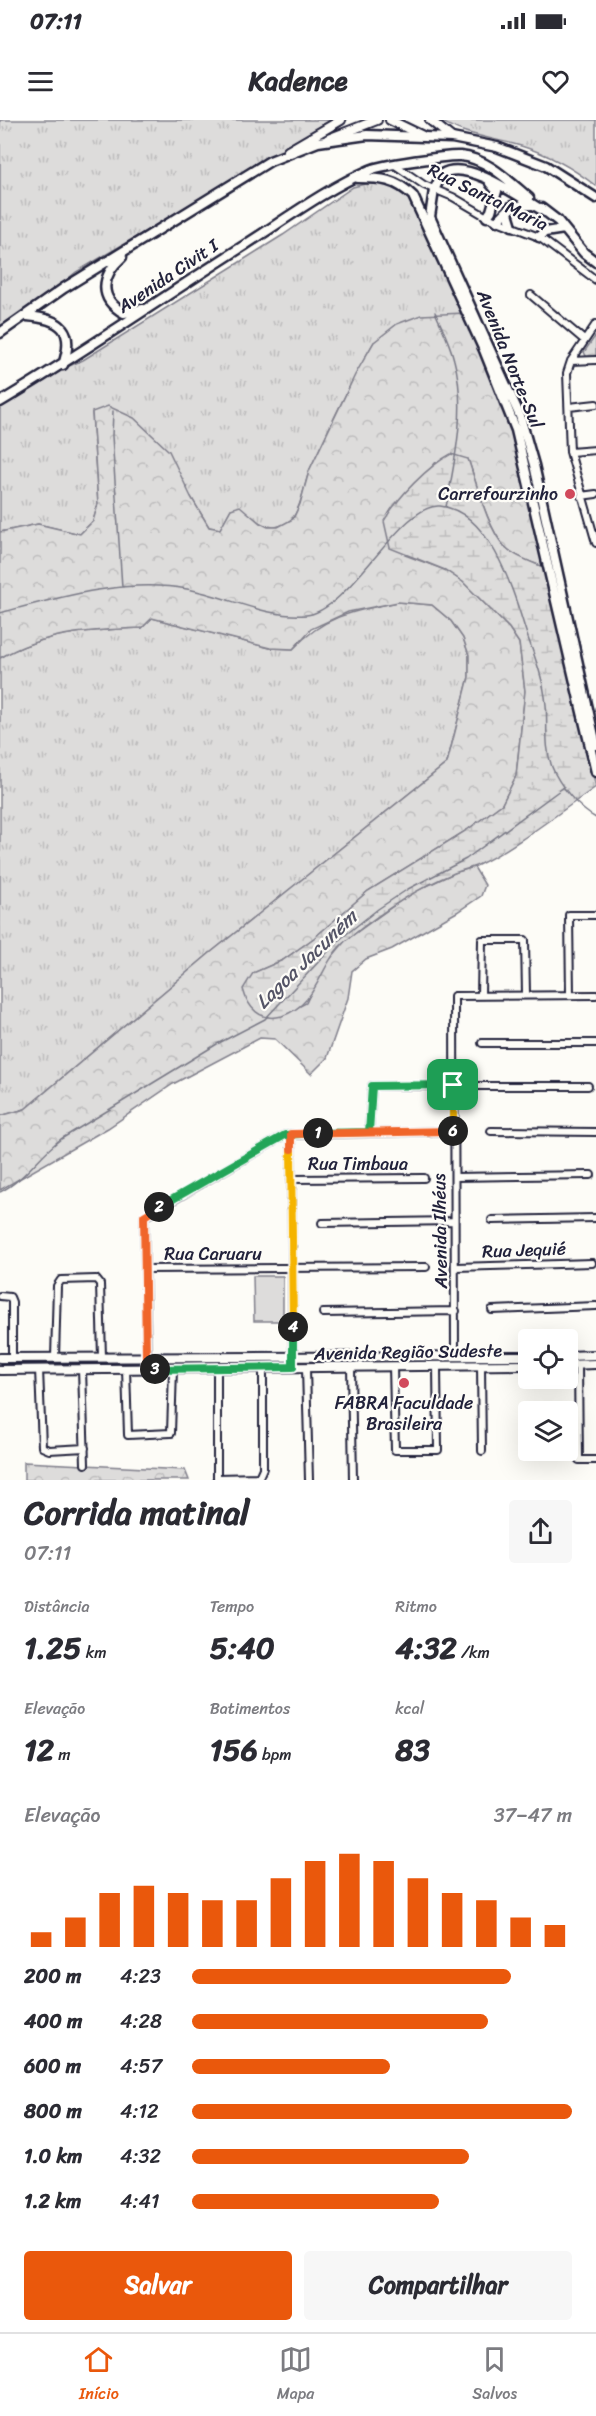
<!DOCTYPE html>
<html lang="pt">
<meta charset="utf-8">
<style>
:root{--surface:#fff;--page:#f7f7f7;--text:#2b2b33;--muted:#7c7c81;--line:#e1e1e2;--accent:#ea580c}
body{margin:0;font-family:Sriracha,sans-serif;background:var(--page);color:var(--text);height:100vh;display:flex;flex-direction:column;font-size:22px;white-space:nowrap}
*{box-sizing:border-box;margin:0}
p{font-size:20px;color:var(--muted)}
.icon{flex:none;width:33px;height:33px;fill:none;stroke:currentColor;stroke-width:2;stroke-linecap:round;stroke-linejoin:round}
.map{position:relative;height:1360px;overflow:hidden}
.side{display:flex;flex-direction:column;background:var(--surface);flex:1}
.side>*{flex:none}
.controls{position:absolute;left:518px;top:1209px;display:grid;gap:12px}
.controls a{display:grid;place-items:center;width:60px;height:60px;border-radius:6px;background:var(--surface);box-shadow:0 6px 24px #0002;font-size:30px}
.pin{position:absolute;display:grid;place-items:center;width:51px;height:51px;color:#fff;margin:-26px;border-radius:12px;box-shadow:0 3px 9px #0006}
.km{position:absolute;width:30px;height:30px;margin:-15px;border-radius:50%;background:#222;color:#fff;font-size:16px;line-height:30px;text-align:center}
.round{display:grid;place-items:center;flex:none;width:63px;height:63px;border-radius:6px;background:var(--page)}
.overview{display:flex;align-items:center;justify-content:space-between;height:102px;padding:0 24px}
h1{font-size:33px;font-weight:700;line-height:45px}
.metrics{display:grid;grid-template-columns:repeat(3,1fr);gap:9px;height:102px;padding:6px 24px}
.metrics div{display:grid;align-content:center}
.metrics b{font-size:30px;font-weight:700}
.metrics small{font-size:16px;font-weight:400}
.metrics p{font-size:16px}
.chart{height:168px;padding:12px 24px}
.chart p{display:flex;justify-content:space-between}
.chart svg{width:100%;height:108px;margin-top:6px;stroke:var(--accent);stroke-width:6}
.button{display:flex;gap:12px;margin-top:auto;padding:12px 24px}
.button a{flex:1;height:69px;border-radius:6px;background:var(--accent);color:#fff;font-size:24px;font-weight:700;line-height:69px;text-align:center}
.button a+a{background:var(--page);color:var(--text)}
ul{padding:0 24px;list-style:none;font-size:20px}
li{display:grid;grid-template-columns:96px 72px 1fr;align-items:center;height:45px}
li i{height:15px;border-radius:8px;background:var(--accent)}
.status{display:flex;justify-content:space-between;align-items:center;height:42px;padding:0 30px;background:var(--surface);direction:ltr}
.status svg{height:16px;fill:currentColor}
header{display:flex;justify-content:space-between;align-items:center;height:78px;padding:0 24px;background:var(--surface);font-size:27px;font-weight:700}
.tab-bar{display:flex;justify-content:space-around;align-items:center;height:84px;border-top:2px solid var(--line);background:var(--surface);font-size:16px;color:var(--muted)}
.tab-bar a{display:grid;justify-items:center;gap:3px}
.tab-bar .current{color:var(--accent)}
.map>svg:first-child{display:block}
.grass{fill:url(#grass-tufts);stroke:#807f8b;stroke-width:1.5}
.forest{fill:url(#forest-crowns);stroke:#807f8b;stroke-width:1.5}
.wetland{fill:url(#wetland-marsh);stroke:#807f8b;stroke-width:1.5}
.pitch{fill:#dddcdb;stroke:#807f8b;stroke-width:1.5}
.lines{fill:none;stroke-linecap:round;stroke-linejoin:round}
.stream{stroke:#787885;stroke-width:1.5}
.minor-casing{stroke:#22223b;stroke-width:10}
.tertiary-casing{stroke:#22223b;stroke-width:12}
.secondary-casing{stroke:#22223b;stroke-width:13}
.minor{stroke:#fdfcf7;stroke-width:6}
.tertiary{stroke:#fdfcf7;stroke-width:8}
.secondary{stroke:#fdfcf7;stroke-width:8}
.split-1-casing{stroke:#fff;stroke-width:12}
.split-2-casing{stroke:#fff;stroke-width:12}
.split-3-casing{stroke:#fff;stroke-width:12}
.split-4-casing{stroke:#fff;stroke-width:12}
.split-5-casing{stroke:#fff;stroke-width:12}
.split-6-casing{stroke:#fff;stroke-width:12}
.split-7-casing{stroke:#fff;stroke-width:12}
.split-1{stroke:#22a559;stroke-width:8}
.split-2{stroke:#22a559;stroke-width:8}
.split-3{stroke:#f0652b;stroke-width:8}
.split-4{stroke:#22a559;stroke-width:8}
.split-5{stroke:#f5b400;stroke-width:8}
.split-6{stroke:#f0652b;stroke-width:8}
.split-7{stroke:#f5b400;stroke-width:8}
.poi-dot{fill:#d1495b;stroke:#fdfcf7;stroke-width:2}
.labels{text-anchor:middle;stroke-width:4.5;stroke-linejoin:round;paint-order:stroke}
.street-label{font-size:18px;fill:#22223b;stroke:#fdfcf7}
.poi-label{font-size:18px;fill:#22223b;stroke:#fdfcf7;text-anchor:end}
.water-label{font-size:20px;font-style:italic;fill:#545466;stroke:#fdfcf7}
</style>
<div class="status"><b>07:11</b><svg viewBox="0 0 49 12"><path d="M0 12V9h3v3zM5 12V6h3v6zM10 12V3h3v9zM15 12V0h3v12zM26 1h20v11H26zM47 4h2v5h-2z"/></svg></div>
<header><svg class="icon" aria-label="menu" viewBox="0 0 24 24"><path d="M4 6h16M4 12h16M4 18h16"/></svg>Kadence<svg class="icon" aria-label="heart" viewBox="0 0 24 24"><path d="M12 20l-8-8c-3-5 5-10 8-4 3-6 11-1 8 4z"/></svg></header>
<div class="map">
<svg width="596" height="1360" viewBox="0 0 596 1360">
<defs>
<pattern id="grass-tufts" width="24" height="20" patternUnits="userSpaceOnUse" patternTransform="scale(1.5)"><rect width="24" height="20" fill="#dddcdb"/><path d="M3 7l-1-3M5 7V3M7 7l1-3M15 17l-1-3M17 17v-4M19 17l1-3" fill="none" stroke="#bdbcbd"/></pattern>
<pattern id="forest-crowns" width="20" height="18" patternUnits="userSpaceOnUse" patternTransform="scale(1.5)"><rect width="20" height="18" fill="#dddcdb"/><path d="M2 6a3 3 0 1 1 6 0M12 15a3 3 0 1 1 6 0" fill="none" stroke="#bdbcbd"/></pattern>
<pattern id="wetland-marsh" width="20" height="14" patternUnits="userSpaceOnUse" patternTransform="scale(1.5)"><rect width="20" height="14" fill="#dddcdb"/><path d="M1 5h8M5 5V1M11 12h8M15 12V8" fill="none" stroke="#bdbcbd"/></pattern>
</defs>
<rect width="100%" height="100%" fill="#fdfcf7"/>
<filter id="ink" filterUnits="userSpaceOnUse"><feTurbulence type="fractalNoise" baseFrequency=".0167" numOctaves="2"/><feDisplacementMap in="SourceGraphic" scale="12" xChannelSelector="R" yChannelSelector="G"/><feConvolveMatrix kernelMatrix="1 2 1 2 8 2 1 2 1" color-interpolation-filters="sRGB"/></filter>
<g filter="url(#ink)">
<path class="grass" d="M0 0H342L313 13 76 152 0 215Z
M440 0H596V66C574 49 548 34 521 26 495 18 463 16 440 0Z
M377 61 406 70 464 193 374 222C350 263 330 306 310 349 304 364 303 382 294 396 291 401 284 405 279 406 264 411 251 395 240 387L231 389 220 409 209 407 191 377 92 293 98 384 93 401 80 414 38 404 0 412V276L83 240 283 115 353 67Z
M398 482 432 485 451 501 463 518 469 535V557L447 643 210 833 25 989 0 996V538C44 512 93 510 142 508L152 498 270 528 293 529C325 495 354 491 398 482Z"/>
<path class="forest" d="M464 193 500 276 519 335 545 448C532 442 515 437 504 426 487 407 477 364 468 339L436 342 428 352 405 435 445 450 463 462 509 508 519 523 525 571 516 656 502 684 467 710 368 771 314 818 283 840 253 853 281 896 306 883 322 849 346 820 410 774 454 753 474 747 485 765 481 776 457 792 392 829 366 839 352 851 348 878 327 938 311 954 275 919 260 918 173 964 108 1008 0 1070V996L25 989 210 833 447 643 469 557V535L463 518 451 501 432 485 398 482 348 492 311 509 293 529 270 528 152 498 142 508C93 510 44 512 0 538V412L38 404 80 414 93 401 98 384 92 292 108 286 134 298 169 331 191 377 209 407 220 409 231 389 240 386 260 403 268 407H278L293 399 300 384 309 351 355 255 374 222 397 204 421 195Z
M596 215V237L587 238 584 232Z
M24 1342 185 1350 189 1360H24Z"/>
<path class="wetland" d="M451 334 468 339C477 364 487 407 504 426 515 437 532 442 545 448L596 667C558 693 519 725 478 745 470 749 460 750 452 754 415 769 379 794 348 819 318 842 321 883 282 896 260 902 248 888 243 869L253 853 283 840 314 818 368 771 467 710 502 684 516 656 525 571 519 523 509 508 463 462 445 450 390 428 384 401C397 378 428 346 451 334Z"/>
<path class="pitch" d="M253 1156H283V1201H254Z"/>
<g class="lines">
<path class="stream" d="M435 192C442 208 450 223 454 240 467 287 455 340 446 387
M113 291 112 316 122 467
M0 493C60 477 125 458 187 469 227 476 265 498 306 495 349 492 401 382 440 386 492 392 514 474 527 515 535 537 544 561 546 585 548 606 544 626 552 647 559 665 579 689 596 698
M0 1072C25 1060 39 1035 61 1019L217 924 265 899 339 820 378 789 408 769 466 739 564 667"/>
<g class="minor-casing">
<path id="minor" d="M395 45 424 65 453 77 487 97 539 117 596 160
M531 175 584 220
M596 204 571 241 567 253 570 332 596 423
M571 241 596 240
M569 287 596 284
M570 332 596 330
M581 376 596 374
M570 875 569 795H596
M481 876 482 820H525L526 874
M482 923H596
M491 1011 596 1012
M369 1012 372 966H588
M291 1014 293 1247
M455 1057 591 1055
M291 1059 424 1058
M492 1100 596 1098
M322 1103 454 1101
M456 1147 592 1143
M145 1149 426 1147
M0 1176 10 1177 12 1182V1238
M492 1190 596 1186
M323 1193 456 1191
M455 1237 454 876 596 875
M55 1238 57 1166 61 1160 96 1159 100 1164 102 1237
M578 1245 579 1340H596
M393 1246 395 1330H438L437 1246
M481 1246 482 1331
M351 1247 353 1360
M126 1248 128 1315 171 1313 173 1249
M147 1248 144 1097 285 1015 454 1011
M306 1248 309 1360
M39 1249 42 1327 49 1330 85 1328
M82 1249 85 1344
M217 1250V1358L259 1357 263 1348V1248"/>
</g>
<g class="tertiary-casing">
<path id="tertiary" d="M390 0 423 16
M430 0 452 18
M328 19 377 0
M288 31 341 0
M567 1236 596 1235
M0 1238 528 1236
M567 1245 596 1244
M0 1250 528 1245"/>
</g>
<g class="secondary-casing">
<path id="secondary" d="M358 58C381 58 396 59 413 76L484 230 516 310 596 652
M541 88 558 101 584 133 596 142
M545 92C521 78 467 38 442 54L434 70 430 97 520 296 534 345 596 625
M487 97 491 91 497 71 490 63
M497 101 511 87
M512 106 508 93 512 86 532 85
M539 117 545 112 564 109
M122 137C102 155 97 178 124 193L143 189
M27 196C62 199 75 210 63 245
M0 213 64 168 270 41 318 22 367 15 452 18 497 27 546 46 596 78
M0 282C84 232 163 177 245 125 286 99 326 69 370 50 381 45 448 35 460 36 487 38 510 62 529 78"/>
</g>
<use href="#minor" class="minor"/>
<use href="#tertiary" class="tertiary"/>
<use href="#secondary" class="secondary"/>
</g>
</g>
<g class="lines" filter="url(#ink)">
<g class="split-1-casing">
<path id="split-1" d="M318 1013 369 1012 372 966 453 965"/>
</g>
<g class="split-2-casing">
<path id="split-2" d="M159 1087 285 1015 318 1013"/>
</g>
<g class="split-3-casing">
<path id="split-3" d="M155 1249 147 1248 146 1237 144 1096 159 1087"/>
</g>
<g class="split-4-casing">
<path id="split-4" d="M155 1249 293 1247V1207"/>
</g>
<g class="split-5-casing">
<path id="split-5" d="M291 1029 293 1207"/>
</g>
<g class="split-6-casing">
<path id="split-6" d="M291 1029V1014L453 1011"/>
</g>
<g class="split-7-casing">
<path id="split-7" d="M453 965V1011"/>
</g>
<use href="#split-1" class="split-1"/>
<use href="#split-2" class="split-2"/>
<use href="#split-3" class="split-3"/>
<use href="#split-4" class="split-4"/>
<use href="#split-5" class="split-5"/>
<use href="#split-6" class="split-6"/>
<use href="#split-7" class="split-7"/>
</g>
<g class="poi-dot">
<circle cx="570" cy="374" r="6"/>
<circle cx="404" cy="1263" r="6"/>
</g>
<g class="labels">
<g class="street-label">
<text transform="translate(488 77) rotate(26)" y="6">Rua Santa Maria</text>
<text transform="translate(168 156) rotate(-34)" y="6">Avenida Civit I</text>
<text transform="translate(510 239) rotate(68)" y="6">Avenida Norte-Sul</text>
<text x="358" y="1050">Rua Timbaua</text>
<text transform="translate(440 1111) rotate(-91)" y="6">Avenida Ilhéus</text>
<text transform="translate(524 1130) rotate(-2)" y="6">Rua Jequié</text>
<text x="213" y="1140">Rua Caruaru</text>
<text transform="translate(408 1232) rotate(-1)" y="6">Avenida Região Sudeste</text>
</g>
<g class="poi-label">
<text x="558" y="380">Carrefourzinho</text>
<text x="404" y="1289" text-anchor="middle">FABRA Faculdade<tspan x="404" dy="21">Brasileira</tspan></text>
</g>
<g class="water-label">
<text transform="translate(306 839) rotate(-44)" y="7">Lagoa Jacuném</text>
</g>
</g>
</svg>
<div class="controls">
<a><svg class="icon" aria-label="locate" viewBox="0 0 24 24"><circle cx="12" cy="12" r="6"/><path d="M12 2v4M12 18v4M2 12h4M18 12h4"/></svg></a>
<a><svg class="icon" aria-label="layers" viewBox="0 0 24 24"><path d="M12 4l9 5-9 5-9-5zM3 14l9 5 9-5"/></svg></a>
</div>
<div class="pin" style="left:453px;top:965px;background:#1e9e55"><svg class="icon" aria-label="arrive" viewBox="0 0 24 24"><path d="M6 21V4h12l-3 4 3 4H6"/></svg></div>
<b class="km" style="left:318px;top:1013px">1</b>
<b class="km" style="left:159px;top:1087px">2</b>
<b class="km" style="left:155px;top:1249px">3</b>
<b class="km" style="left:293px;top:1207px">4</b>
<b class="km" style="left:453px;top:1011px">6</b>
</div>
<section class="side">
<div class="overview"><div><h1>Corrida matinal</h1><p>07:11</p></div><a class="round"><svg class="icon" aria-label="share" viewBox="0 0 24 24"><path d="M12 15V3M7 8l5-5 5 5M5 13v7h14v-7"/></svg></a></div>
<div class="metrics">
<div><p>Distância</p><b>1.25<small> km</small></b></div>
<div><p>Tempo</p><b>5:40</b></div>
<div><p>Ritmo</p><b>4:32<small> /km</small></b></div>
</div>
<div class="metrics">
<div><p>Elevação</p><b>12<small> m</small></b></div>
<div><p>Batimentos</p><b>156<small> bpm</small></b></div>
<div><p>kcal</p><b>83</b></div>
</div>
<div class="chart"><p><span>Elevação</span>37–47 m</p>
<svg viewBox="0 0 160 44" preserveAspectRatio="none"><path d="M5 44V38M15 44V32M25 44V22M35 44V19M45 44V22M55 44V25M65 44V25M75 44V16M85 44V9M95 44V6M105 44V9M115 44V16M125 44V22M135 44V25M145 44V32M155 44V35"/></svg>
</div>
<ul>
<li><b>200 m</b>4:23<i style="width:84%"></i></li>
<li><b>400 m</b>4:28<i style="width:78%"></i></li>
<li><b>600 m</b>4:57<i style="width:52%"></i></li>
<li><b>800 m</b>4:12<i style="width:100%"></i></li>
<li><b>1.0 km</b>4:32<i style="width:73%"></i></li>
<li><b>1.2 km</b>4:41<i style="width:65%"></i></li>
</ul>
<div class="button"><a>Salvar</a><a>Compartilhar</a></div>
</section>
<nav class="tab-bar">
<a class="current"><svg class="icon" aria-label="home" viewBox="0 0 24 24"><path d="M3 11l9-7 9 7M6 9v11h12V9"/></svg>Início</a>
<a><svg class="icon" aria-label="map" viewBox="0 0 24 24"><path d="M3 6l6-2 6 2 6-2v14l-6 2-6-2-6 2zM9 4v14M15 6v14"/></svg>Mapa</a>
<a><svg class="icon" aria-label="saved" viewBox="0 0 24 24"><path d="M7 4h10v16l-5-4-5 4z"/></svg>Salvos</a>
</nav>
